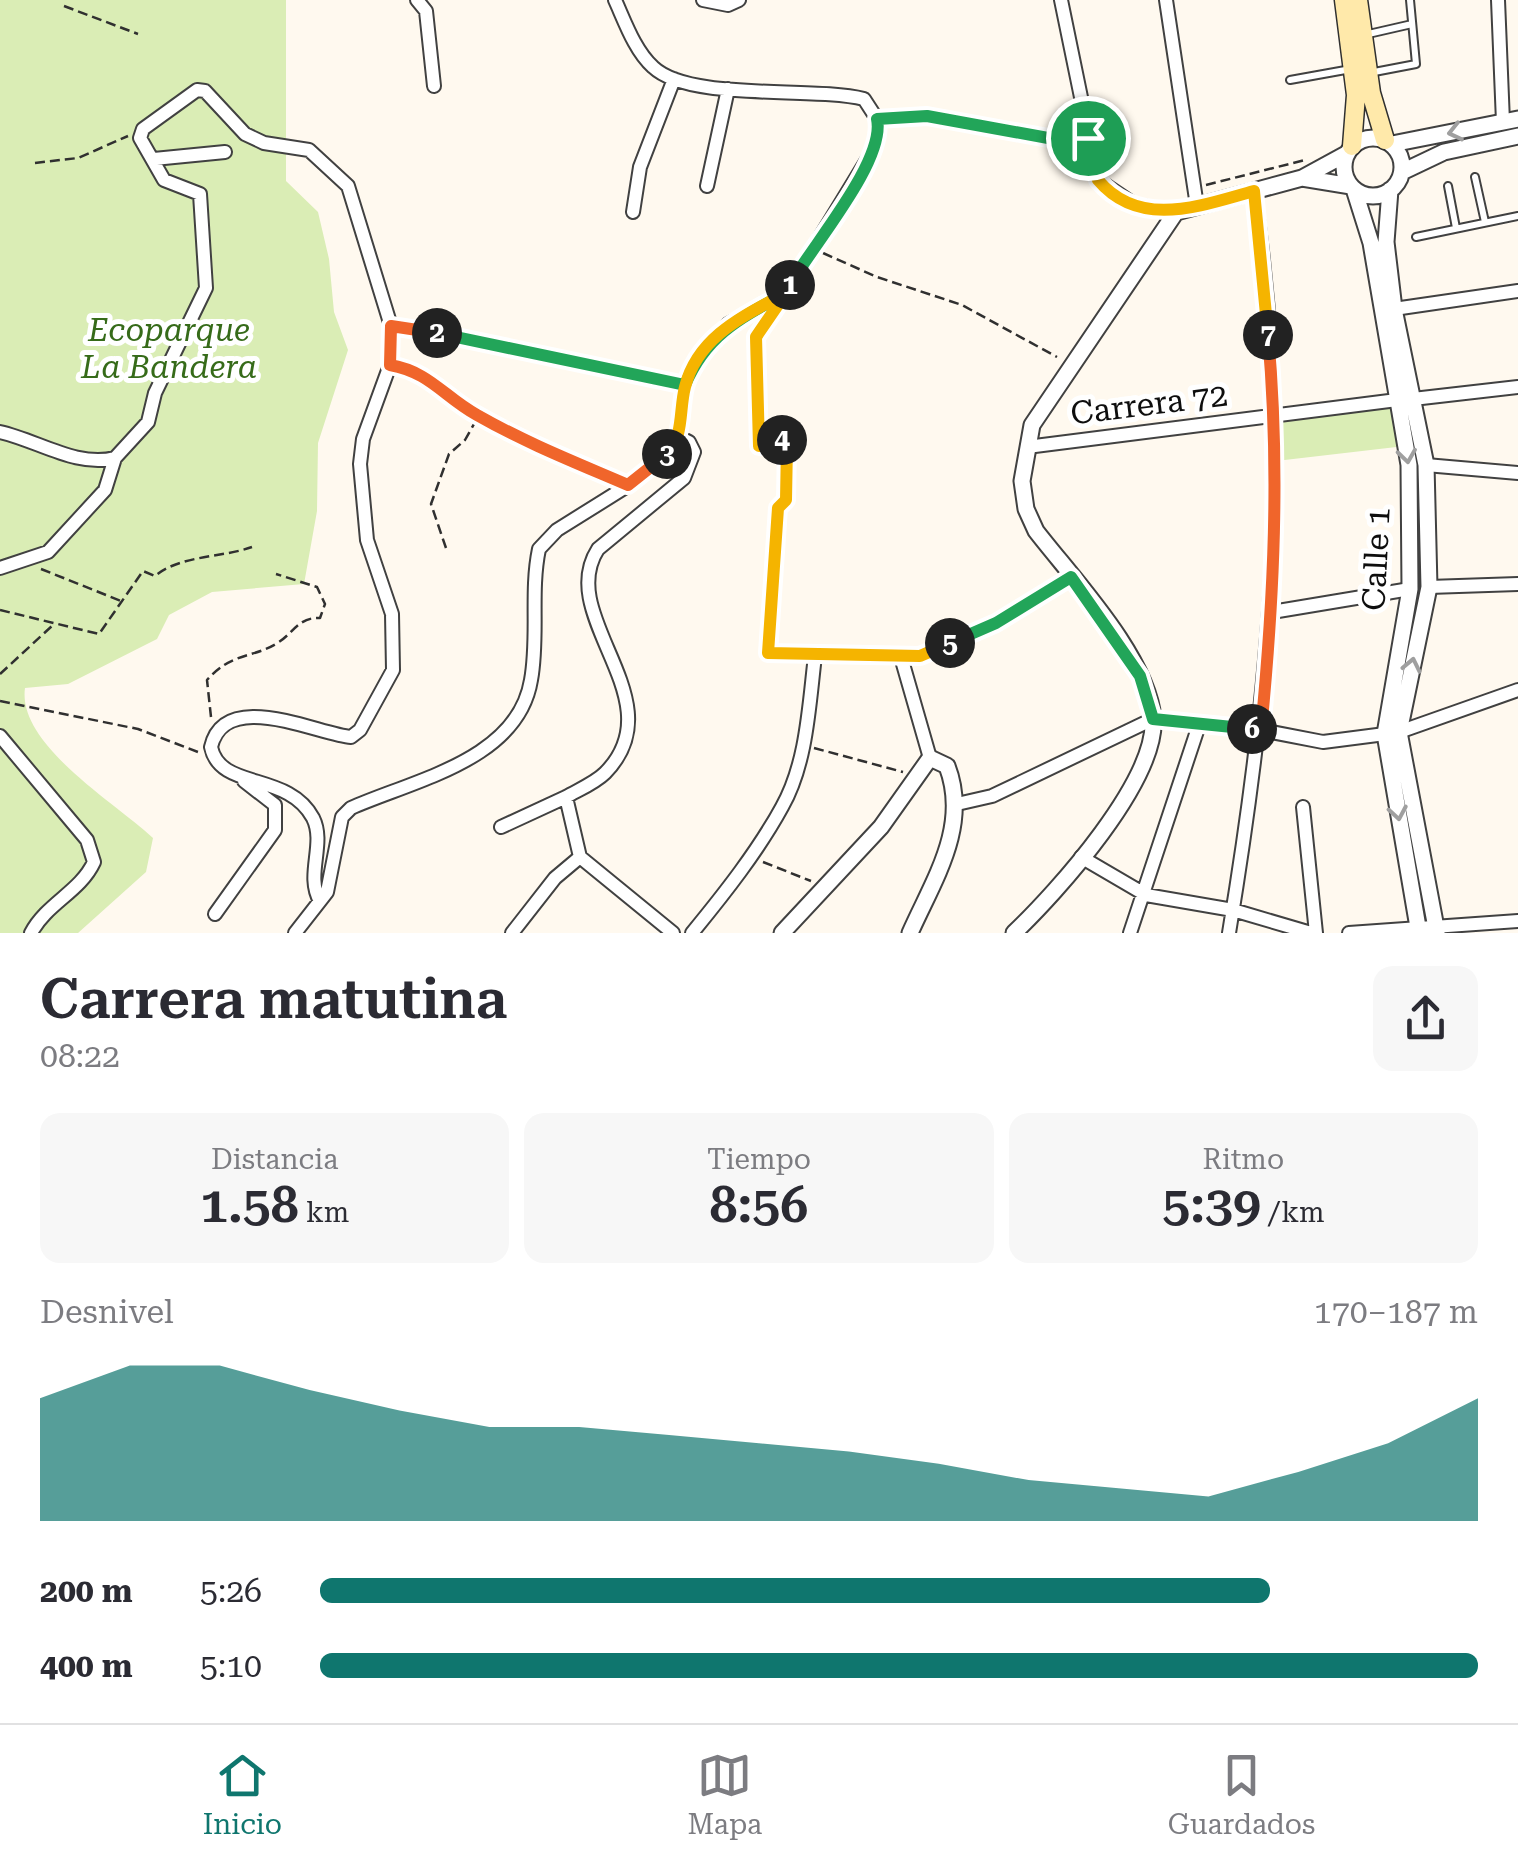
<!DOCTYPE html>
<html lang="es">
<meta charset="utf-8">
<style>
:root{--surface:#fff;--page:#f7f7f7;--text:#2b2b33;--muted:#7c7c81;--line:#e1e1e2;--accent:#0f766e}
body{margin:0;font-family:"Roboto Serif",serif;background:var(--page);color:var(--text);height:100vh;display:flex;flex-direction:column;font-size:38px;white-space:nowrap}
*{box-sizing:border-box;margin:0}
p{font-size:32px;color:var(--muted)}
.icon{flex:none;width:55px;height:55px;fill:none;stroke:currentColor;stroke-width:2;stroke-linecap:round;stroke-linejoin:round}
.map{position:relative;height:933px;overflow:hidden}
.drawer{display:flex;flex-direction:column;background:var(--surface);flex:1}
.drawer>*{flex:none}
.pin{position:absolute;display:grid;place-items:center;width:85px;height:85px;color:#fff;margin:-42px;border:5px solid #fff;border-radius:50%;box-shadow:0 2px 10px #0007}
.km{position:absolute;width:50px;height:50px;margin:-25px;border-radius:50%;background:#222;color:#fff;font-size:28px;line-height:50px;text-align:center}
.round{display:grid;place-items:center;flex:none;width:105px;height:105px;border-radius:20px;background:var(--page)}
.head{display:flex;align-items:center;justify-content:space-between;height:170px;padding:0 40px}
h1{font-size:55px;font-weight:600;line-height:75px}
.figures{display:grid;grid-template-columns:repeat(3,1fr);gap:15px;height:170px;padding:10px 40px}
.figures div{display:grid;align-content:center;border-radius:20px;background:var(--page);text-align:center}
.figures b{font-size:50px;font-weight:600}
.figures small{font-size:28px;font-weight:400}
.figures p{font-size:28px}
.chart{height:280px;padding:20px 40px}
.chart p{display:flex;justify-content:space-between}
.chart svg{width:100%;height:180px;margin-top:10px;fill:var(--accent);opacity:.7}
ul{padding:0 40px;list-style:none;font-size:32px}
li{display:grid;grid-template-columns:160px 120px 1fr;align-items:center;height:75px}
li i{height:25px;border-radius:12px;background:var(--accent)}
.tabs{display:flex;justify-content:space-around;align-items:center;height:140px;border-top:2px solid var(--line);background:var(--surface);font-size:28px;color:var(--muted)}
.tabs a{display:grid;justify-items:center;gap:5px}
.tabs .current{color:var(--accent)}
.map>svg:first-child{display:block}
.green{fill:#daedb5}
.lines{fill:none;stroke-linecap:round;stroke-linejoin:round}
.service-casing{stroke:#414141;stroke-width:10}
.minor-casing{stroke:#414141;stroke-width:16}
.tertiary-casing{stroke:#414141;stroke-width:19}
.secondary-casing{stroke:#303030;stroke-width:21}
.path{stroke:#303030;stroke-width:2.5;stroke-dasharray:10 5;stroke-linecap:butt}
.service{stroke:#fff;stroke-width:6}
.minor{stroke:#fff;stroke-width:12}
.tertiary{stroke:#fff;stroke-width:15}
.secondary{stroke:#ffe9aa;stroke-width:18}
.oneway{stroke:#9f9f9f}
.split-1-casing{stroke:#fff;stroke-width:20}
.split-2-casing{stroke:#fff;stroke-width:20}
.split-3-casing{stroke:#fff;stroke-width:20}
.split-4-casing{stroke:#fff;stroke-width:20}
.split-5-casing{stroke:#fff;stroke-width:20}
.split-6-casing{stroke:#fff;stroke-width:20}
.split-7-casing{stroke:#fff;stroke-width:20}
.split-8-casing{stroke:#fff;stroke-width:20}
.split-1{stroke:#22a559;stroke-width:12}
.split-2{stroke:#22a559;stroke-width:12}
.split-3{stroke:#f0652b;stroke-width:12}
.split-4{stroke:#f5b400;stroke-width:12}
.split-5{stroke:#f5b400;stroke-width:12}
.split-6{stroke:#22a559;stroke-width:12}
.split-7{stroke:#f0652b;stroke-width:12}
.split-8{stroke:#f5b400;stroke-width:12}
.labels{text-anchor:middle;stroke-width:10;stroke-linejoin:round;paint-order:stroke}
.park-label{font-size:32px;font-style:italic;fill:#366b19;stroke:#fff}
.street-label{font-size:32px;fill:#0e0e0e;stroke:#fff}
</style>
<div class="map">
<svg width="1518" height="933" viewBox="0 0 1518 933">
<rect width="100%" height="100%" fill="#fff9ef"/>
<path class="green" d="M0 0H286V181L318 212 329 259 334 312 348 350 318 443 317 511 304 584 212 592 169 615 157 639 68 684 25 688C17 745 116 803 153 838L146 872 78 933H0Z
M1397 400 1405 446 1276 461 1275 415Z"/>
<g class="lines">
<g class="service-casing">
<path id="service" d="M1364 35 1412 24
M1369 73 1416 64 1410 0
M1290 80 1351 69
M1475 177 1485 222
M1448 186 1456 228
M1416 237 1518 216
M996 623 1070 577"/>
</g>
<g class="minor-casing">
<path id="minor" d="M417 0 426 11 434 86
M703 0 728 5 739 0
M1061 0 1098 180 1135 205 1176 212
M1166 0 1197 206
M1498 0 1503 122
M154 159 225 152
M707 186 728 89
M633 212 640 167 674 79
M1394 309 1518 291
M1413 399 1518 387
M0 432C37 440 77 468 115 458
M1027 447 1397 400
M1426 465 1518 473
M0 568 48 552 105 490 115 458 148 422 155 393 206 288 200 194 164 180 140 138 143 129 197 90 205 91 245 134 264 143 309 150 348 186 391 326 390 365 363 439 360 464 367 540 392 614 393 670 360 730 351 737C319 735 225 687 211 747 220 791 288 771 313 818 326 844 305 875 320 901
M1429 587 1518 584
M1272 612 1410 589
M901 657 930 758
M1399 732 1518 690
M0 736 87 840 94 862C80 892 47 903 31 933
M957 804 992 796 1153 719 1261 730 1323 742 1385 734
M1303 807 1316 933
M501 827 566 797
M1081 857 1146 895 1233 910 1311 933
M215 914 275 830V805L244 781
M295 933 327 892 342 817 351 808C414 780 518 760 531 680 539 637 530 592 539 549L557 530 629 485 672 450 679 437 685 385 697 359 728 324 786 293 875 147 877 119 864 99C813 86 690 102 653 67 635 51 625 22 615 0
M512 933 555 878 580 857
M673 933 580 857 566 797C578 790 595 783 605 773 677 700 554 617 598 549L684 478 694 452 689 442 679 437
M692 933C724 894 758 851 782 807 807 763 809 705 815 656
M1130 933 1199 725
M1229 933C1271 679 1293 448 1254 191
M1349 933 1518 921"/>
</g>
<g class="tertiary-casing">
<path id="tertiary" d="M1344 167a29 29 0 1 1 58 0a29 29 0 1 1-58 0Z
M1392 144 1518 119
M1402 172 1444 152 1518 136
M1302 178 1351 186
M1354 189 1371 243 1409 465 1410 589 1385 734 1419 933
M1390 190 1386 242 1394 309 1426 465 1429 587 1399 732 1437 933
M782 933 881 827 930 758 947 766C970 826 934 879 910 933
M1014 933C1057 892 1158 780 1153 718 1147 656 1073 579 1036 531L1026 509 1022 481 1032 425 1176 212 1302 178 1346 154"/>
</g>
<g class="secondary-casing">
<path id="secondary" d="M1344 0 1356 95 1352 146
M1358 0 1371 93 1385 140"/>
</g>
<path class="path" d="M64 6 138 34
M889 118 927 115 1059 140 1078 138
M35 163 78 158 128 136
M1206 185 1305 160
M823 253 877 277 962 305 1057 357
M768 318 756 337 759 446 783 440 787 444 786 500 778 508 767 650 772 656H803
M403 327 674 383
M401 367C429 372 442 395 465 409 512 437 563 458 613 479
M446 548 431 504 449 454 465 440 478 417
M41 569 121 601
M0 610 99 634 143 571 155 576C180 555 221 558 252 547
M826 656 888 657
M916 656 987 627
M0 674 53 625
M0 701 138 729 198 752
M211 717 207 680C233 651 253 659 279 642 294 632 299 617 320 618L325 604 317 587 276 574
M814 748 903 772
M763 862 811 881"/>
<use href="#service" class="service"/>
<use href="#minor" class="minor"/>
<use href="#tertiary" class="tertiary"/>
<use href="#secondary" class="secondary"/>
</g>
<defs><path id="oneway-chevron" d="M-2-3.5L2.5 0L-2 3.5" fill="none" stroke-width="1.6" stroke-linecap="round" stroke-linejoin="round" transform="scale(2.5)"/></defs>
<g class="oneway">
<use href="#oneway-chevron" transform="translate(1455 132) rotate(167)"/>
<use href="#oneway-chevron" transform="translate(1407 456) rotate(82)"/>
<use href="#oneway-chevron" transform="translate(1412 665) rotate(-78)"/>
<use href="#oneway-chevron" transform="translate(1398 813) rotate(80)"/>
</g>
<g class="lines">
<g class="split-1-casing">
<path id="split-1" d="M790 285C811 247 886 161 877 119L927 116 1059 140 1088 138"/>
</g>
<g class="split-2-casing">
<path id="split-2" d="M437 333 685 385C706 335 740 318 786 293L790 285"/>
</g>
<g class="split-3-casing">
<path id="split-3" d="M437 333 391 326 390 365C430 372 444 397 477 415 526 443 577 463 628 485L667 454"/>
</g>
<g class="split-4-casing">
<path id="split-4" d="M667 454C684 437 679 410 685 387 698 336 744 316 786 293L756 337 759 446 782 440"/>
</g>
<g class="split-5-casing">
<path id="split-5" d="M782 440 787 444 786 500 778 508 768 653 920 656 950 643"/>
</g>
<g class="split-6-casing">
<path id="split-6" d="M950 643 996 623 1071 577 1140 676 1153 719 1252 729"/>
</g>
<g class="split-7-casing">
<path id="split-7" d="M1252 729 1261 730C1274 598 1280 468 1268 335"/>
</g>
<g class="split-8-casing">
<path id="split-8" d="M1088 138 1098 180C1140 230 1202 205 1254 191L1268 335"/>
</g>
<use href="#split-1" class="split-1"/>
<use href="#split-2" class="split-2"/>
<use href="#split-3" class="split-3"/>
<use href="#split-4" class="split-4"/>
<use href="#split-5" class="split-5"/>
<use href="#split-6" class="split-6"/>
<use href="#split-7" class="split-7"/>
<use href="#split-8" class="split-8"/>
</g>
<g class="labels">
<g class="park-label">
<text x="169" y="341">Ecoparque<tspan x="169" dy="37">La Bandera</tspan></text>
</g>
<g class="street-label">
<text transform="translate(1149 404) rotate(-7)" y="11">Carrera 72</text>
<text transform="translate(1376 559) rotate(-87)" y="11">Calle 1</text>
</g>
</g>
</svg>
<div class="pin" style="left:1088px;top:138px;background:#1e9e55"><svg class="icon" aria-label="arrive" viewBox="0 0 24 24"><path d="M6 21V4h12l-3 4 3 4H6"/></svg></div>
<b class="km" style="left:790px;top:285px">1</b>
<b class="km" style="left:437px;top:333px">2</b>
<b class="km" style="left:667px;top:454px">3</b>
<b class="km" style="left:782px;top:440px">4</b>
<b class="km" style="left:950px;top:643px">5</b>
<b class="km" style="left:1252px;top:729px">6</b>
<b class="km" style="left:1268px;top:335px">7</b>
</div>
<section class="drawer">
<div class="head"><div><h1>Carrera matutina</h1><p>08:22</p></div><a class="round"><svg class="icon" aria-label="share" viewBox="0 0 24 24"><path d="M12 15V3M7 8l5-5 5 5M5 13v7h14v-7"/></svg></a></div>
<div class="figures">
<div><p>Distancia</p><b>1.58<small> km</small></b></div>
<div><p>Tiempo</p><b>8:56</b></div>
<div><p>Ritmo</p><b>5:39<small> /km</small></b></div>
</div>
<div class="chart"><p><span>Desnivel</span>170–187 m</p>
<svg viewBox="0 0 160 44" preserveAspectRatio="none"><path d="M0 44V14L10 6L20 6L30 12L40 17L50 21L60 21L70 23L80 25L90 27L100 30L110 34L120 36L130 38L140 32L150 25L160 14V44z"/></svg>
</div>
<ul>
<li><b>200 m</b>5:26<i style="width:82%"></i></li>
<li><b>400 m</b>5:10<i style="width:100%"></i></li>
</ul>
</section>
<nav class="tabs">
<a class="current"><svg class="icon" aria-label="home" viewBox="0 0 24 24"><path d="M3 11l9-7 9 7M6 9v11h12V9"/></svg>Inicio</a>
<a><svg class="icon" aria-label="map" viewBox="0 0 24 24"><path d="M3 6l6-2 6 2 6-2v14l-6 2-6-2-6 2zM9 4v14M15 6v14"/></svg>Mapa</a>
<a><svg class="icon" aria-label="saved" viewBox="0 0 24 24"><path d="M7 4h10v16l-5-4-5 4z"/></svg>Guardados</a>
</nav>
